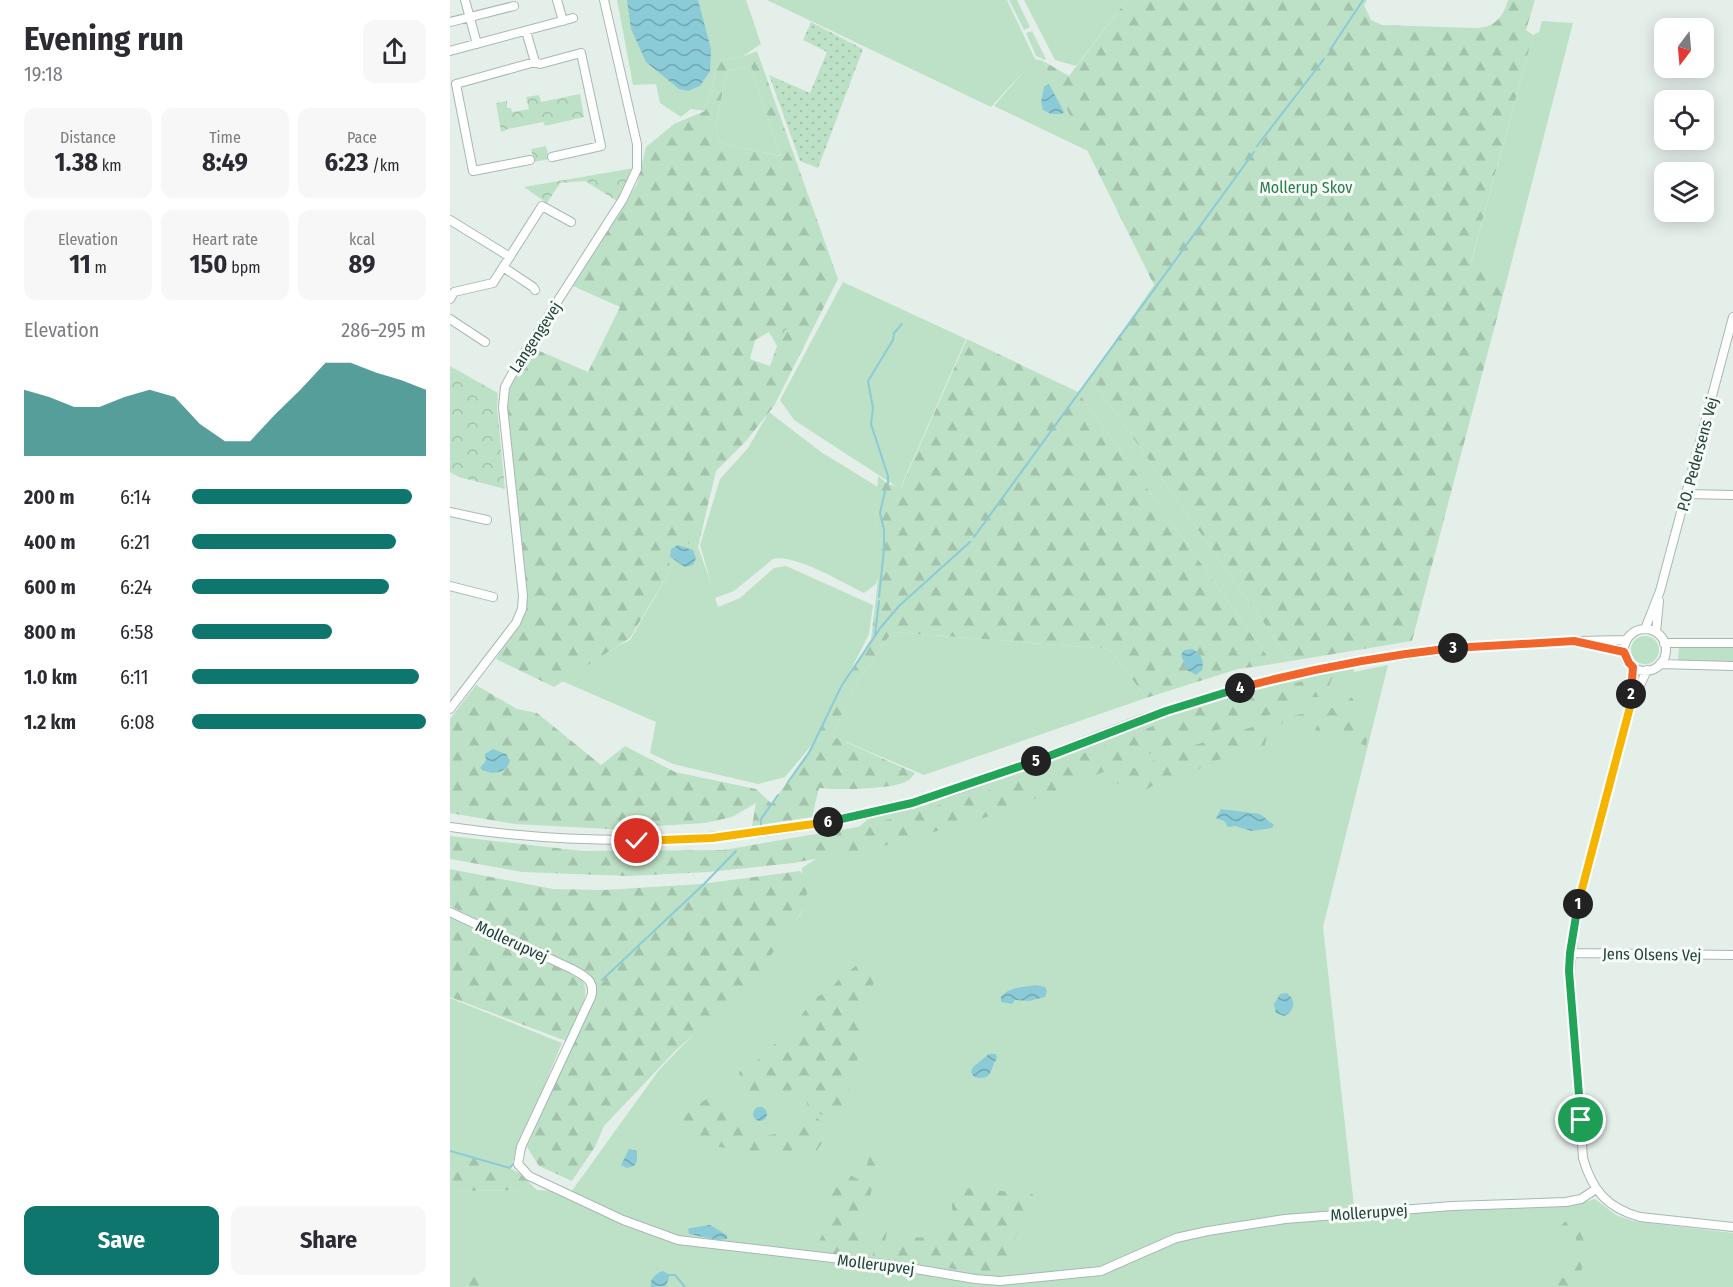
<!DOCTYPE html>
<meta charset="utf-8">
<style>
:root{--surface:#fff;--page:#f7f7f7;--text:#2b2b33;--muted:#7c7c81;--accent:#0f766e}
body{margin:0;font-family:"Fira Sans Condensed",sans-serif;background:var(--page);color:var(--text);height:100vh;display:flex;flex-direction:column;font-size:22px;white-space:nowrap}
*{box-sizing:border-box;margin:0}
p{font-size:20px;color:var(--muted)}
.icon{flex:none;width:33px;height:33px;fill:none;stroke:currentColor;stroke-width:2;stroke-linecap:round;stroke-linejoin:round}
.map{position:relative;flex:1;overflow:hidden}
.details{display:flex;flex-direction:column;background:var(--surface);width:450px}
.details>*{flex:none}
.needle{width:39px;rotate:196deg}
.controls{position:absolute;left:1204px;top:18px;display:grid;gap:12px}
.controls a{display:grid;place-items:center;width:60px;height:60px;border-radius:12px;background:var(--surface);box-shadow:0 3px 15px #0003;font-size:30px}
.pin{position:absolute;display:grid;place-items:center;width:51px;height:51px;color:#fff;margin:-26px;border:3px solid #fff;border-radius:50%;box-shadow:0 2px 6px #0007}
.km{position:absolute;width:30px;height:30px;margin:-15px;border-radius:50%;background:#222;color:#fff;font-size:16px;line-height:30px;text-align:center}
.round{display:grid;place-items:center;flex:none;width:63px;height:63px;border-radius:12px;background:var(--page)}
.head{display:flex;align-items:center;justify-content:space-between;height:102px;padding:0 24px}
h1{font-size:33px;font-weight:700;line-height:45px}
.figures{display:grid;grid-template-columns:repeat(3,1fr);gap:9px;height:102px;padding:6px 24px}
.figures div{display:grid;align-content:center;border-radius:12px;background:var(--page);text-align:center}
.figures b{font-size:26px;font-weight:700}
.figures small{font-size:16px;font-weight:400}
.figures p{font-size:16px}
.chart{height:168px;padding:12px 24px}
.chart p{display:flex;justify-content:space-between}
.chart svg{width:100%;height:108px;margin-top:6px;fill:var(--accent);opacity:.7}
.action{display:flex;gap:12px;margin-top:auto;padding:12px 24px}
.action a{flex:1;height:69px;border-radius:12px;background:var(--accent);color:#fff;font-size:24px;font-weight:700;line-height:69px;text-align:center}
.action a+a{background:var(--page);color:var(--text)}
ul{padding:0 24px;list-style:none;font-size:20px}
li{display:grid;grid-template-columns:96px 72px 1fr;align-items:center;height:45px}
li i{height:15px;border-radius:8px;background:var(--accent)}
main{display:flex;flex:1;min-height:0}
.map>svg:first-child{display:block}
.grass{fill:#bde1c6}
.forest{fill:url(#forest-firs);fill-rule:evenodd}
.park{fill:url(#park-crowns)}
.garden{fill:url(#garden-dots)}
.water{fill:url(#water-waves)}
.lines{fill:none;stroke-linecap:round;stroke-linejoin:round}
.stream{stroke:#8acbd7;stroke-width:2}
.minor-casing{stroke:#a7b8b2;stroke-width:10}
.minor{stroke:#fff;stroke-width:8}
.split-1-casing{stroke:#fff;stroke-width:12}
.split-2-casing{stroke:#fff;stroke-width:12}
.split-3-casing{stroke:#fff;stroke-width:12}
.split-4-casing{stroke:#fff;stroke-width:12}
.split-5-casing{stroke:#fff;stroke-width:12}
.split-6-casing{stroke:#fff;stroke-width:12}
.split-7-casing{stroke:#fff;stroke-width:12}
.split-1{stroke:#22a559;stroke-width:8}
.split-2{stroke:#f5b400;stroke-width:8}
.split-3{stroke:#f0652b;stroke-width:8}
.split-4{stroke:#f0652b;stroke-width:8}
.split-5{stroke:#22a559;stroke-width:8}
.split-6{stroke:#22a559;stroke-width:8}
.split-7{stroke:#f5b400;stroke-width:8}
.labels{text-anchor:middle;stroke-width:6;stroke-linejoin:round;paint-order:stroke}
.park-label{font-size:16px;fill:#297c49;stroke:#f6fbf8}
.street-label{font-size:16px;fill:#22423a;stroke:#f6fbf8}
</style>
<main>
<section class="details">
<div class="head"><div><h1>Evening run</h1><p>19:18</p></div><a class="round"><svg class="icon" aria-label="share" viewBox="0 0 24 24"><path d="M12 15V3M7 8l5-5 5 5M5 13v7h14v-7"/></svg></a></div>
<div class="figures">
<div><p>Distance</p><b>1.38<small> km</small></b></div>
<div><p>Time</p><b>8:49</b></div>
<div><p>Pace</p><b>6:23<small> /km</small></b></div>
</div>
<div class="figures">
<div><p>Elevation</p><b>11<small> m</small></b></div>
<div><p>Heart rate</p><b>150<small> bpm</small></b></div>
<div><p>kcal</p><b>89</b></div>
</div>
<div class="chart"><p><span>Elevation</span>286–295 m</p>
<svg viewBox="0 0 160 44" preserveAspectRatio="none"><path d="M0 44V17L10 20L20 24L30 24L40 20L50 17L60 20L70 31L80 38L90 38L100 27L110 17L120 6L130 6L140 10L150 13L160 17V44z"/></svg>
</div>
<ul>
<li><b>200 m</b>6:14<i style="width:94%"></i></li>
<li><b>400 m</b>6:21<i style="width:87%"></i></li>
<li><b>600 m</b>6:24<i style="width:84%"></i></li>
<li><b>800 m</b>6:58<i style="width:60%"></i></li>
<li><b>1.0 km</b>6:11<i style="width:97%"></i></li>
<li><b>1.2 km</b>6:08<i style="width:100%"></i></li>
</ul>
<div class="action"><a>Save</a><a>Share</a></div>
</section>
<div class="map">
<svg width="1283" height="1287" viewBox="0 0 1283 1287">
<defs>
<pattern id="forest-firs" width="22" height="20" patternUnits="userSpaceOnUse" patternTransform="scale(1.5)"><rect width="22" height="20" fill="#bde1c6"/><path d="M5 1l3.5 6h-7zM16 11l3.5 6h-7z" fill="#a2c2ab"/></pattern>
<pattern id="park-crowns" width="20" height="18" patternUnits="userSpaceOnUse" patternTransform="scale(1.5)"><rect width="20" height="18" fill="#bde1c6"/><path d="M2 6a3 3 0 1 1 6 0M12 15a3 3 0 1 1 6 0" fill="none" stroke="#a2c2ab"/></pattern>
<pattern id="garden-dots" width="8" height="8" patternUnits="userSpaceOnUse" patternTransform="scale(1.5)"><rect width="8" height="8" fill="#bde1c6"/><path d="M2 2h.1M6 6h.1" fill="none" stroke="#a2c2ab" stroke-width="1.8" stroke-linecap="round"/></pattern>
<pattern id="water-waves" width="16" height="10" patternUnits="userSpaceOnUse" patternTransform="scale(1.5)"><rect width="16" height="10" fill="#8acbd7"/><path d="M0 5q4-4 8 0t8 0" fill="none" stroke="#70a6af"/></pattern>
</defs>
<rect width="100%" height="100%" fill="#e5efea"/>
<path class="grass" d="M167 0H296L311 44 292 57 269 60 255 111 241 109 231 117 210 103 206 84 183 85Z
M317 0H557L585 59 593 61 638 151 544 106 576 69 541 107Z
M559 0H567L580 27 574 30Z
M574 0H677L626 66 605 60Z
M1092 21 1123 23 1059 272 1021 263 1083 35 1089 32Z
M582 31 596 59 595 60 586 56 576 33Z
M301 66 331 156 269 143 266 124 277 71Z
M393 282 516 339 450 489 344 420 330 400Z
M640 377 841 661 823 664 628 392Z
M319 412 371 452 428 487 425 518 428 528V577L426 584 414 593C394 583 343 553 323 559L284 591 265 598 268 607 290 598 324 568 336 566 423 605 419 634 365 741 335 777 308 784 223 764 200 753 206 722 112 681 168 646 180 640 221 569 214 551 215 543C226 538 237 541 248 547L261 583 250 545 270 479 298 448Z
M442 632 660 649 696 698 474 775 382 736 407 682Z
M1181 650a14 14 0 1 1 28 0a14 14 0 1 1-28 0Z
M1229 645 1283 646V663L1228 662Z
M938 665 873 927 905 1215 1022 1208 1128 1204 1145 1199 1166 1215 1183 1221 1283 1233V1287H0V1191L87 1190 121 1192 209 1070 290 986 349 916 354 908 352 868 397 838 418 819 480 803 532 786 731 711 809 688 903 667 904 672Z
M0 998 112 1043 60 1168 0 1151Z"/>
<path class="forest" d="M677 0H917L914 5 921 20 932 25 1024 28C1044 28 1053 18 1058 0H1085L1076 30 1083 35 1021 262 1059 272 962 641 841 661 640 377 704 285 593 61 619 76Z
M307 51 388 279 324 406 296 441 266 471 248 547C237 542 226 538 215 543V551L221 569 180 638 104 687 46 659 75 611 77 592 57 406C58 382 71 368 85 349L138 372 170 307 123 286 187 184 196 147 224 124 255 111 269 60 292 57ZM301 66 331 156H330L269 143 266 124 277 71ZM319 332 327 346 320 366 300 359 305 340Z
M517 339 628 392 823 664 788 669 696 698 660 649 442 632 407 682 382 736 465 773C463 776 461 778 459 780 445 790 387 790 369 788L362 817 302 826 306 803 282 817 255 823 159 829 64 824 0 813V719L26 685 67 709 87 713 151 765 175 746 225 772 306 789 322 804 365 741 399 674 421 639 428 579V528L425 519 428 476 438 484 451 488Z
M873 676H883L877 691 872 697H862L848 707 742 737 544 815 437 845 344 863 258 872 178 876 72 872 0 859V836L133 851 273 850 419 825 540 790 757 705Z
M904 695 909 698 904 705 900 718 919 733 916 746 909 743 892 729 869 737 865 730 869 722C853 710 833 723 818 731L814 749 808 747 793 754 786 750 779 757 764 761 738 775 711 781 683 797H678L672 785 664 782 663 776 733 749 737 757 747 754 745 745 831 718 892 706Z
M0 869 103 889 154 890 250 884 350 871 359 884 354 908 303 981 225 1051 154 1126 145 1147 122 1181 89 1166 77 1147 139 1011C144 995 146 986 137 972L0 906Z
M0 915 132 979C143 997 124 1023 116 1041L0 997Z
M420 959H432L409 1025 410 1044 405 1076 387 1119 372 1115 358 1107 356 1099 357 1092 351 1085 344 1086 339 1093C311 1097 297 1105 289 1072L302 1065 328 1041 334 1039 344 1030 346 1023 364 998 379 991 389 979 412 961Z
M268 1093 280 1094 283 1125 316 1136 345 1129 356 1112 382 1127 366 1152C329 1151 248 1157 226 1124L248 1104Z
M424 1140H427L431 1144 408 1256 363 1253C370 1239 379 1224 381 1208 383 1194 376 1179 394 1171L407 1179 415 1172Z
M0 1152 58 1167 69 1173 87 1190 0 1191Z
M523 1188 582 1194 593 1202C584 1213 561 1236 561 1250 562 1259 565 1266 564 1274H531L445 1258 452 1237 490 1238 503 1228 502 1205 506 1189Z
M435 1213 439 1214 442 1217 437 1230 432 1261H422L426 1231Z
M1116 1221C1121 1224 1128 1228 1131 1233 1138 1244 1134 1281 1120 1286 1114 1287 1103 1287 1096 1287L1113 1278 1126 1264V1238L1118 1231 1106 1230Z
M30 1271 46 1281V1287H0V1275Z"/>
<path class="park" d="M130 94 134 117 95 126 93 122 58 129 51 132 46 103 57 101V108H61L62 112 79 109 76 97 89 95 91 102Z
M96 146 99 159 84 162 81 149Z
M184 168 167 201 135 181 110 183 97 203 74 187Z
M328 317 337 318 336 333 327 332Z
M0 366 48 393 47 407 55 489 9 477 0 472Z"/>
<path class="garden" d="M361 22 413 49 368 168 350 161 319 75 360 93 377 52 353 40Z"/>
<path class="water" d="M177 0H248L261 49 260 71 250 86 238 91 229 89 196 62 181 29Z
M599 84 614 112 612 114H601L593 110 591 102 594 87Z
M228 545 243 550 246 558 243 565 235 567 220 557 221 549Z
M742 649C752 654 754 660 752 670L746 675 737 670 731 655 734 650Z
M43 749 56 754 60 761C56 774 40 776 30 768L36 761 35 754Z
M771 809 810 814 824 825 822 828 802 831 785 826 778 827 774 821 766 818Z
M585 985 595 987 597 991 595 997 579 1001 565 1000 562 1004 551 1002V997C560 986 572 988 585 985Z
M836 993C847 999 845 1011 834 1016L826 1013 824 1004 830 994Z
M539 1054H546L547 1058C539 1071 543 1081 524 1077L521 1072 523 1067Z
M303 1114a7 7 0 1 1 14 0a7 7 0 1 1-14 0Z
M179 1149 187 1151V1161L184 1166 177 1168 171 1165Z
M260 1225 277 1235V1239L269 1240 239 1234 238 1229 240 1228Z
M213 1271 220 1275 216 1286 201 1287C199 1280 206 1273 213 1271Z"/>
<g class="lines">
<path class="stream" d="M880 50 913 0
M807 146 874 59
M438 484V476L421 424 423 408 418 381 443 340 444 333 452 324
M524 537 804 152
M429 597 434 549V530L430 513 435 491
M425 634 429 601
M338 782 359 753 392 685 431 627 449 606 520 542
M311 825V819L328 795
M152 980 254 884 286 851
M74 1150 144 1000
M0 1151 60 1168 63 1164
M220 1275H225L235 1287"/>
<g class="minor-casing">
<path id="minor" d="M15 0 27 44
M107 0 113 21
M0 22 64 6
M76 31 85 62
M0 51 123 18
M80 160 23 171 6 84 85 62 90 64 131 53 151 146 102 157
M0 220 60 257
M53 267 83 287 85 290
M0 299 4 292 43 283 92 206 121 222
M0 319 35 342
M1236 494 1283 495
M0 512 37 520
M0 586 43 597
M1195 629 1210 591 1283 317
M1174 650a21 21 0 1 1 42 0a21 21 0 1 1-42 0Z
M1206 632 1209 601
M1214 643H1283
M1137 644 1174 652
M1210 664 1283 666
M1197 670 1180 707 1137 868 1125 920 1120 971 1133 1158C1142 1190 1157 1208 1190 1217L1283 1227
M1181 699 1183 667
M0 709 66 623 72 609 73 596 53 407 55 387 68 363 173 199 187 169V144L154 0
M0 827C168 851 340 843 502 791 593 762 678 719 769 694 905 655 1035 642 1176 640
M0 912 122 969C135 976 146 981 141 997L71 1147 68 1164 79 1176 173 1220 228 1240 442 1265 525 1279 550 1281 651 1271 726 1238 758 1231 835 1219 1002 1206 1116 1202 1131 1199 1146 1189
M1120 953 1283 955"/>
</g>
<use href="#minor" class="minor"/>
</g>
<g class="lines">
<g class="split-1-casing">
<path id="split-1" d="M1128 904 1120 953 1119 971 1131 1120"/>
</g>
<g class="split-2-casing">
<path id="split-2" d="M1128 904 1180 707 1181 694"/>
</g>
<g class="split-3-casing">
<path id="split-3" d="M1003 648 1124 641 1174 652 1179 663 1183 667 1181 694"/>
</g>
<g class="split-4-casing">
<path id="split-4" d="M790 688C860 669 931 656 1003 648"/>
</g>
<g class="split-5-casing">
<path id="split-5" d="M586 761 716 711 790 688"/>
</g>
<g class="split-6-casing">
<path id="split-6" d="M378 822 462 803 586 761"/>
</g>
<g class="split-7-casing">
<path id="split-7" d="M187 841 262 838 378 822"/>
</g>
<use href="#split-1" class="split-1"/>
<use href="#split-2" class="split-2"/>
<use href="#split-3" class="split-3"/>
<use href="#split-4" class="split-4"/>
<use href="#split-5" class="split-5"/>
<use href="#split-6" class="split-6"/>
<use href="#split-7" class="split-7"/>
</g>
<g class="labels">
<g class="park-label">
<text x="856" y="193">Mollerup Skov</text>
</g>
<g class="street-label">
<text transform="translate(85 337) rotate(-57)" y="6">Langengevej</text>
<text transform="translate(1247 454) rotate(-75)" y="6">P.O. Pedersens Vej</text>
<text transform="translate(62 941) rotate(25)" y="6">Mollerupvej</text>
<text transform="translate(1202 954) rotate(1)" y="6">Jens Olsens Vej</text>
<text transform="translate(919 1212) rotate(-4)" y="6">Mollerupvej</text>
<text transform="translate(426 1264) rotate(7)" y="6">Mollerupvej</text>
</g>
</g>
</svg>
<div class="controls">
<a><svg class="needle" viewBox="-14 -14 28 28"><path d="M0-13l5 13h-10z" fill="#e53935"/><path d="M0 13l5-13h-10z" fill="#7c7c81"/></svg></a>
<a><svg class="icon" aria-label="locate" viewBox="0 0 24 24"><circle cx="12" cy="12" r="6"/><path d="M12 2v4M12 18v4M2 12h4M18 12h4"/></svg></a>
<a><svg class="icon" aria-label="layers" viewBox="0 0 24 24"><path d="M12 4l9 5-9 5-9-5zM3 14l9 5 9-5"/></svg></a>
</div>
<div class="pin" style="left:1131px;top:1120px;background:#1e9e55"><svg class="icon" aria-label="arrive" viewBox="0 0 24 24"><path d="M6 21V4h12l-3 4 3 4H6"/></svg></div>
<div class="pin" style="left:187px;top:841px;background:#d93025"><svg class="icon" aria-label="check" viewBox="0 0 24 24"><path d="M5 12l5 5 9-10"/></svg></div>
<b class="km" style="left:1128px;top:904px">1</b>
<b class="km" style="left:1181px;top:694px">2</b>
<b class="km" style="left:1003px;top:648px">3</b>
<b class="km" style="left:790px;top:688px">4</b>
<b class="km" style="left:586px;top:761px">5</b>
<b class="km" style="left:378px;top:822px">6</b>
</div>
</main>
